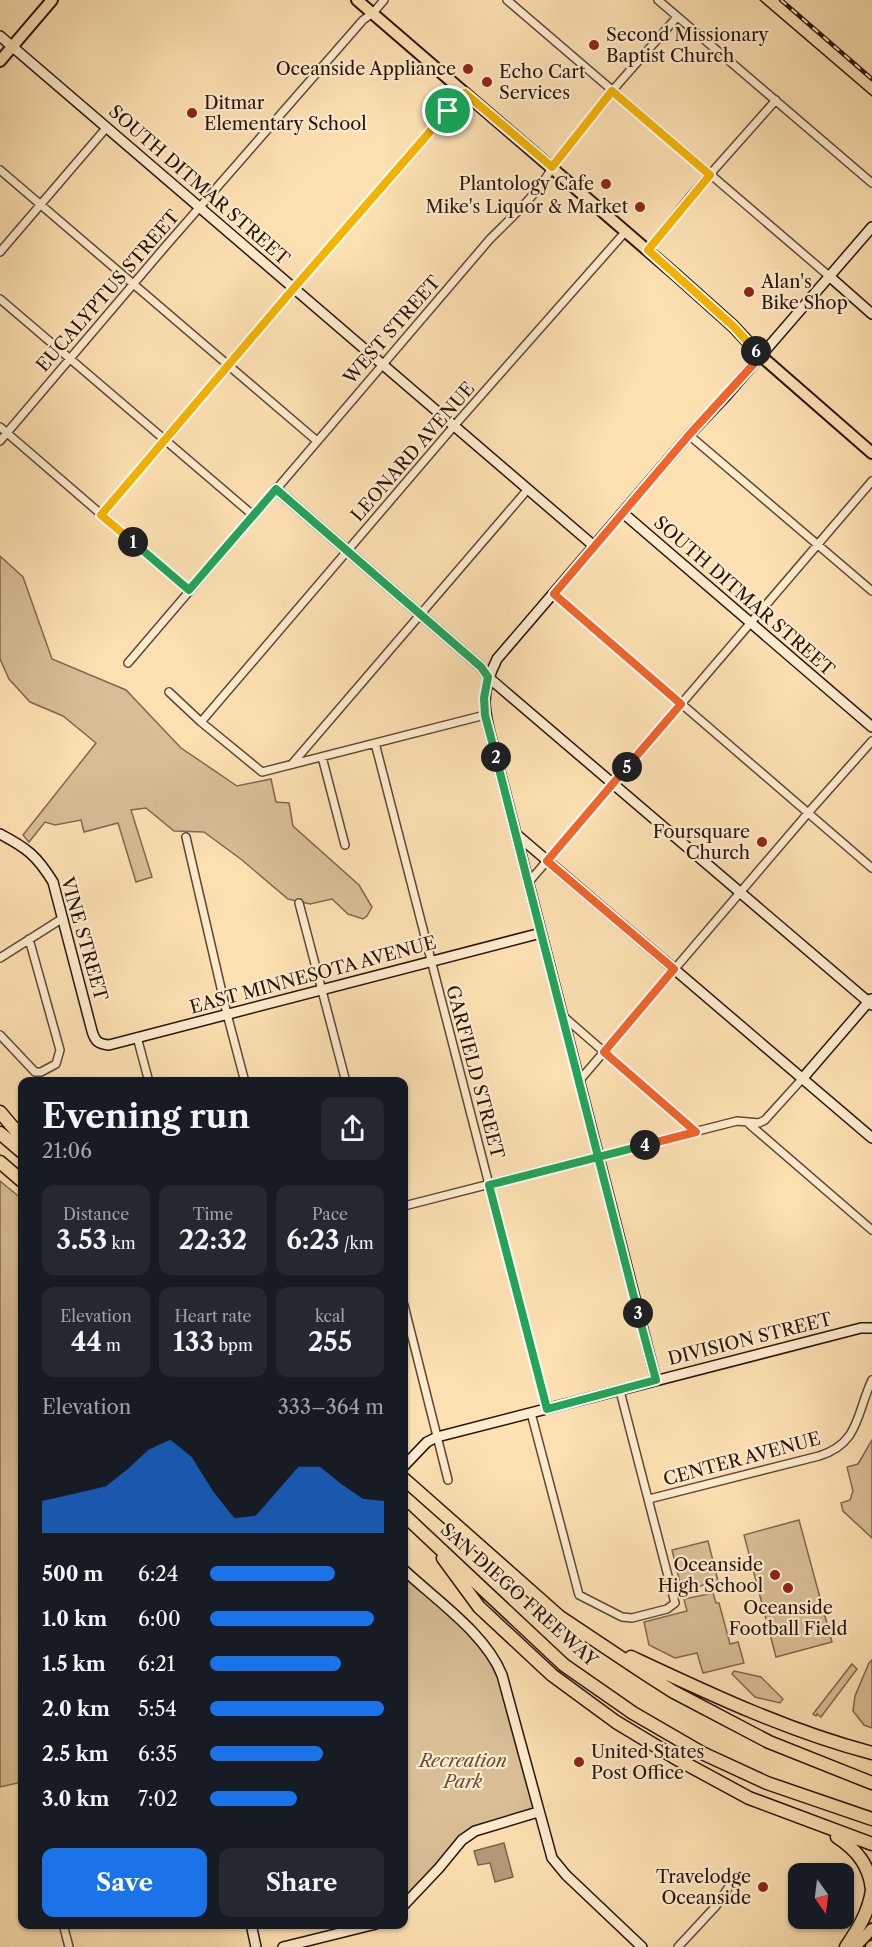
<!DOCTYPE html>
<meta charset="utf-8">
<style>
:root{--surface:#171b24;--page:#242831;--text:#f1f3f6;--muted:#9ea1a6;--accent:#1a73e8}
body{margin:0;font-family:"Libre Caslon Text",serif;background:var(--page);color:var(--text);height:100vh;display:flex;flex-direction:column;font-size:22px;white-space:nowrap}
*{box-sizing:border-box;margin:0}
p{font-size:20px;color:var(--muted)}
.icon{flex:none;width:33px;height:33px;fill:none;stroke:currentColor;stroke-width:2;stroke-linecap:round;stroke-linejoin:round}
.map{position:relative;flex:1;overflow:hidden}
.panel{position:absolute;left:18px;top:1077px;width:390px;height:852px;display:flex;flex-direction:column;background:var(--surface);border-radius:12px;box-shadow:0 2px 4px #0004}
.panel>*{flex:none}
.needle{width:39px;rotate:166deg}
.fabs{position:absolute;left:788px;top:1863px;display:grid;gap:12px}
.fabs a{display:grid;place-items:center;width:66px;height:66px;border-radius:12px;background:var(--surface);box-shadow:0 2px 4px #0004;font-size:30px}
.pin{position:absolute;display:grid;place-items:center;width:51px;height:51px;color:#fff;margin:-26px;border:3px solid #fff;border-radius:50%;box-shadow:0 2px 6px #0007}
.km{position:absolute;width:30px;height:30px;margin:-15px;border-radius:50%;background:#222;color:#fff;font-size:16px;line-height:30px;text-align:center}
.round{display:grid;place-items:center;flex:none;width:63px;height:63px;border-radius:12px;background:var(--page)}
.summary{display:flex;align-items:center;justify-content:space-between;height:102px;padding:0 24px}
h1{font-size:33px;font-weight:700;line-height:45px}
.metrics{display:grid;grid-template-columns:repeat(3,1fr);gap:9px;height:102px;padding:6px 24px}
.metrics div{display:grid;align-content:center;border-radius:12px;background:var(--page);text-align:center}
.metrics b{font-size:26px;font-weight:700}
.metrics small{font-size:16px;font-weight:400}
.metrics p{font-size:16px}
.chart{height:168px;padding:12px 24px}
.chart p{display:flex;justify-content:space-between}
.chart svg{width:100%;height:108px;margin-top:6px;fill:var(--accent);opacity:.7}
.primary-button{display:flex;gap:12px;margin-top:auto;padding:12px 24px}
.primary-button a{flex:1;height:69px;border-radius:12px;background:var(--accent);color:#fff;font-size:24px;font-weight:700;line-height:69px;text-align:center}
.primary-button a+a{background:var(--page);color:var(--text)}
ul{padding:0 24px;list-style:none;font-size:20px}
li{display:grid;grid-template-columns:96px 72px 1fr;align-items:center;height:45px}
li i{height:15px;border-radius:8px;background:var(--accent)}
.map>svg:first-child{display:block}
.green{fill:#d8bd95;stroke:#806850;stroke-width:1.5}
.water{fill:#b49b79;stroke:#7c654d;stroke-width:1.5}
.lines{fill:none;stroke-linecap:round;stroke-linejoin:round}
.street-casing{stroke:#5e4734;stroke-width:10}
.secondary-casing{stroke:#29140a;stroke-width:12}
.primary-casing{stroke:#29140a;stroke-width:14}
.highway-casing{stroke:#29140a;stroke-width:15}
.street{stroke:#fdebcd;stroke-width:7}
.secondary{stroke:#fdebcd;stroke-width:9}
.primary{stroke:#fce0b2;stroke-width:10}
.highway{stroke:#fce0b2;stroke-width:12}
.tram{stroke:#29140a;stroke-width:1.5}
.rail-casing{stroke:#29140a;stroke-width:4.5}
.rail{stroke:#fdebcd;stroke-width:2;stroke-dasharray:7;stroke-linecap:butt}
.split-1-casing{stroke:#fff;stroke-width:12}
.split-2-casing{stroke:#fff;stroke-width:12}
.split-3-casing{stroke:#fff;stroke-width:12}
.split-4-casing{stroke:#fff;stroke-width:12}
.split-5-casing{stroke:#fff;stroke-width:12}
.split-6-casing{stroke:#fff;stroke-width:12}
.split-7-casing{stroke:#fff;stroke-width:12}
.split-1{stroke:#f5b400;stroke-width:8}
.split-2{stroke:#22a559;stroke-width:8}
.split-3{stroke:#22a559;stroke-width:8}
.split-4{stroke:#22a559;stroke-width:8}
.split-5{stroke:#f0652b;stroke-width:8}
.split-6{stroke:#f0652b;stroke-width:8}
.split-7{stroke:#f5b400;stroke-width:8}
.poi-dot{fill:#8f2418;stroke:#fdebcd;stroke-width:2}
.labels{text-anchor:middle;stroke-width:4.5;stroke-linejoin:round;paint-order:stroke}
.poi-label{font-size:18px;fill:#29140a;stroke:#fdebcd;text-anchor:end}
.street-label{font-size:18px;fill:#29140a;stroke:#fdebcd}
.park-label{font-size:18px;font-style:italic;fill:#664f3b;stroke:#fdebcd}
</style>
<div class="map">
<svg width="872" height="1947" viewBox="0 0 872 1947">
<rect width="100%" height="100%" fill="#fce0b2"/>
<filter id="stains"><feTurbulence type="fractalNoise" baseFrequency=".00333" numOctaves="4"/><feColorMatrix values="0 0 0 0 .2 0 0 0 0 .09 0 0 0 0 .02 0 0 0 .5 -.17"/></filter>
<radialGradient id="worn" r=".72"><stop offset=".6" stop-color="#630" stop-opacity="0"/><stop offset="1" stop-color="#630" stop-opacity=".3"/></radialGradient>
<path class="green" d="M0 556 23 577 52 659 126 690 181 748 237 786 271 779 276 802 289 803 293 826 359 885 372 907 367 916 363 919 348 914 332 899 310 904 288 899 242 860 204 832 174 831 146 808 131 810 152 877 136 882 118 823 84 832 81 820 55 825 45 822 29 842 23 835 96 743 63 716 30 702 9 679 0 659Z
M0 1181 22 1199V1782L0 1787Z
M872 1440V1538L843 1511 841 1503 850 1500 853 1491 847 1467 858 1464Z
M799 1520 832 1642 776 1657 744 1535Z
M708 1541 718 1581 682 1591 672 1550Z
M404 1571 477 1636 498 1672 535 1813 476 1829 404 1902Z
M713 1593 716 1603H719L730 1644 738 1642 744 1663 703 1673 697 1653 675 1658 649 1645 644 1622 687 1611 684 1599Z
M872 1660V1728L864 1725 853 1711 855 1696 869 1663Z
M852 1664 857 1669 821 1717 817 1714 816 1716 813 1714Z
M734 1671 761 1677 783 1699 780 1703 755 1697 732 1674Z"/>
<path class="water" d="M504 1843 513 1877 495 1882 490 1863 478 1865 474 1851Z"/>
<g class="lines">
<g class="street-casing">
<path id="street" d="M507 0 829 276
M658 0 872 183
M0 170 317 441
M648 250 689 198 776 100
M0 252 107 127
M0 299 254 516
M0 427 189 590
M689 435 872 591
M0 441 164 248 363 20 373 13 384 0
M101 515 294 288 465 93
M554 594 872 868
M128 663 490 239C509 220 541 191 552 167L612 91 677 17
M169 692 201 722 262 772 485 715
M201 722 454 426 626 231
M375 743 547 1409
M322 757 345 845
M292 764 528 489
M186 837 227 1014 245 1082
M528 883 872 481
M299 903 346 1082
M0 958 63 918
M563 1016 696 1132
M0 1035 35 1072H41L56 1064 60 1050 29 939
M137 1037 149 1082
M579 1081 808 813 872 741
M749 1124 872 1230
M404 1206 737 1121 759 1123 765 1120 802 1079
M404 1305 448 1480
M531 1413 579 1595 622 1617 632 1618 667 1609 675 1603 620 1391
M649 1499 819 1456C860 1443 856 1414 872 1380
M63 1924 69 1947
M678 1947 716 1906 728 1888"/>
</g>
<g class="secondary-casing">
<path id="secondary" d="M0 36 594 546
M829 276 872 314
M276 489 481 667 488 677 872 1005
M623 513 872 727
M0 834C27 848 37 856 53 882L92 1031C95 1041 98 1044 109 1045L541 933
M516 834 872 1138
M802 1079 871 999
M656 1380 495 752C485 714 478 697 497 659L689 435 726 396 872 227
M404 1466 427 1442 437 1437 861 1328H872
M404 1570C436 1600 486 1634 502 1675L552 1858 566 1875 642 1947
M404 1905 439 1868 462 1840 475 1831 538 1812
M251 1924 256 1947
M283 1947 376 1924"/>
</g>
<g class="primary-casing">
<path id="primary" d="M357 0 676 275 733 326 761 356 872 453
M0 61 52 0
M855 1947 872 1929
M871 1947 872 1946"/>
</g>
<g class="highway-casing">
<path id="highway" d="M0 1112 22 1138
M0 1133 22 1152
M0 1162 22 1181
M404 1479 560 1617 641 1671 672 1691 769 1742 872 1783
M404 1515 564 1665 633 1713 702 1753 767 1783 872 1819
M443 1558 479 1607 552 1675 616 1722 679 1760 749 1798 872 1844
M631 1657C710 1694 788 1731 872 1753
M837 1837C857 1850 869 1865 872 1889
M846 1947C858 1929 869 1912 872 1890"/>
</g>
<use href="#street" class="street"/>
<use href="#secondary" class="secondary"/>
<use href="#primary" class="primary"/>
<use href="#highway" class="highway"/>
<path class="tram" d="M760 0 872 96"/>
<g class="rail-casing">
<path id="rail" d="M781 0 872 79"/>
</g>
<use href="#rail" class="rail"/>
</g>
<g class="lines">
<g class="split-1-casing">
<path id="split-1" d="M133 542 101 515 294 288 448 111"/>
</g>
<g class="split-2-casing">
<path id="split-2" d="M133 542 189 590 276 489 481 667 488 677 484 698 485 715 496 757"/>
</g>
<g class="split-3-casing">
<path id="split-3" d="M496 757 638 1313"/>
</g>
<g class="split-4-casing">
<path id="split-4" d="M638 1313 656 1380 547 1409 489 1185 645 1145"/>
</g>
<g class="split-5-casing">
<path id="split-5" d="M627 767 547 861 674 969 604 1052 696 1132 645 1145"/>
</g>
<g class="split-6-casing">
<path id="split-6" d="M627 767 681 704 554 594 689 435 761 356 756 351"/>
</g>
<g class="split-7-casing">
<path id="split-7" d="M448 111 465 93 552 167 612 91 710 175 648 250 733 326 756 351"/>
</g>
<use href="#split-1" class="split-1"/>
<use href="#split-2" class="split-2"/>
<use href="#split-3" class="split-3"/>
<use href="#split-4" class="split-4"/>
<use href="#split-5" class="split-5"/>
<use href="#split-6" class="split-6"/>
<use href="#split-7" class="split-7"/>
</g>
<g class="poi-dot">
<circle cx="594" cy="45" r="6"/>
<circle cx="468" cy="69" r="6"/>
<circle cx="487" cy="82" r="6"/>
<circle cx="192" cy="113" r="6"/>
<circle cx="606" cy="184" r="6"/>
<circle cx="640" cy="207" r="6"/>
<circle cx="749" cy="292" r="6"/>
<circle cx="762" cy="842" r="6"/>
<circle cx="775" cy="1575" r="6"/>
<circle cx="788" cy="1588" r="6"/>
<circle cx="579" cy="1762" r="6"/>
<circle cx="763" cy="1887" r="6"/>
</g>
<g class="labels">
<g class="poi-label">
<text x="606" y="41" text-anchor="start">Second Missionary<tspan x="606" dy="21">Baptist Church</tspan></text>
<text x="456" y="75">Oceanside Appliance</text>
<text x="499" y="78" text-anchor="start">Echo Cart<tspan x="499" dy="21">Services</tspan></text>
<text x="204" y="109" text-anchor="start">Ditmar<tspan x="204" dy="21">Elementary School</tspan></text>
<text x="594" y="190">Plantology Cafe</text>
<text x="628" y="213">Mike's Liquor &amp; Market</text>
<text x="761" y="288" text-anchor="start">Alan's<tspan x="761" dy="21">Bike Shop</tspan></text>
<text x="750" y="838">Foursquare<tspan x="750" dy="21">Church</tspan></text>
<text x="763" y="1571">Oceanside<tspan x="763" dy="21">High School</tspan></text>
<text x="788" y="1614" text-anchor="middle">Oceanside<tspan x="788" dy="21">Football Field</tspan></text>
<text x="591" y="1758" text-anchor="start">United States<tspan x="591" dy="21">Post Office</tspan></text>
<text x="751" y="1883">Travelodge<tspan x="751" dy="21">Oceanside</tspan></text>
</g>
<g class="street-label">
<text transform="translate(199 185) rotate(41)" y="6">SOUTH DITMAR STREET</text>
<text transform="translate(108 291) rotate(-49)" y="6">EUCALYPTUS STREET</text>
<text transform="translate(392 330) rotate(-49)" y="6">WEST STREET</text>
<text transform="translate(413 452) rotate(-49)" y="6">LEONARD AVENUE</text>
<text transform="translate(744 596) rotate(41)" y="6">SOUTH DITMAR STREET</text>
<text transform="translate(84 939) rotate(74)" y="6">VINE STREET</text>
<text transform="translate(313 975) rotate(-15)" y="6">EAST MINNESOTA AVENUE</text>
<text transform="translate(475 1072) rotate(75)" y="6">GARFIELD STREET</text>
<text transform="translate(750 1339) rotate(-14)" y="6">DIVISION STREET</text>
<text transform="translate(742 1459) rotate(-15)" y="6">CENTER AVENUE</text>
<text transform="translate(519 1595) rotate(42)" y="6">SAN DIEGO FREEWAY</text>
</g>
<g class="park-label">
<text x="463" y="1767">Recreation<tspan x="463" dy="21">Park</tspan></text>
</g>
</g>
<rect width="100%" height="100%" filter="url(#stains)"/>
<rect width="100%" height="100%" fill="url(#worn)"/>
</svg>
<div class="fabs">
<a><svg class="needle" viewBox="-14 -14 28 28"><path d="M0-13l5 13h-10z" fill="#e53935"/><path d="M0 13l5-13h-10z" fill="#9ea1a6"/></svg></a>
</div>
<div class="pin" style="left:448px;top:111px;background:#1e9e55"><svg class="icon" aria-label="arrive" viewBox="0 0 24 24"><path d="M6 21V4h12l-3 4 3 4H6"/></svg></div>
<b class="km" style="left:133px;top:542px">1</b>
<b class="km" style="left:496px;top:757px">2</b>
<b class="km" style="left:638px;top:1313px">3</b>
<b class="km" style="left:645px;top:1145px">4</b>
<b class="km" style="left:627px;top:767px">5</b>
<b class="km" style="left:756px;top:351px">6</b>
<section class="panel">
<div class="summary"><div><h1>Evening run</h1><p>21:06</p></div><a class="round"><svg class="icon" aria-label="share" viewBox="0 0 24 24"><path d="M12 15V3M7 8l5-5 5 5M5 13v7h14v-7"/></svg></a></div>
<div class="metrics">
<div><p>Distance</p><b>3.53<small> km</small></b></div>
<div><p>Time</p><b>22:32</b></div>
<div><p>Pace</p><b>6:23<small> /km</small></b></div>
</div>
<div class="metrics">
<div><p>Elevation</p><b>44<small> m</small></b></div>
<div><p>Heart rate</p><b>133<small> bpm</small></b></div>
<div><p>kcal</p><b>255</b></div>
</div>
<div class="chart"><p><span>Elevation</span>333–364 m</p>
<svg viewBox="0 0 160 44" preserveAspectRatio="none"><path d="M0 44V31L10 29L20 27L30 25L40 18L50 10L60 6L70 13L80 27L90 38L100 37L110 27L120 17L130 17L140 24L150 30L160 31V44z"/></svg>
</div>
<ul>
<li><b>500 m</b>6:24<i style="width:72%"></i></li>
<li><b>1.0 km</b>6:00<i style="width:94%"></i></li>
<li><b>1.5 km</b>6:21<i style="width:75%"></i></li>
<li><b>2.0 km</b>5:54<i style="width:100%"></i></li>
<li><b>2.5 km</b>6:35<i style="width:65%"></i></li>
<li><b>3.0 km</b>7:02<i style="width:50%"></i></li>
</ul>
<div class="primary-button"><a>Save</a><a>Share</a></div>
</section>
</div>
